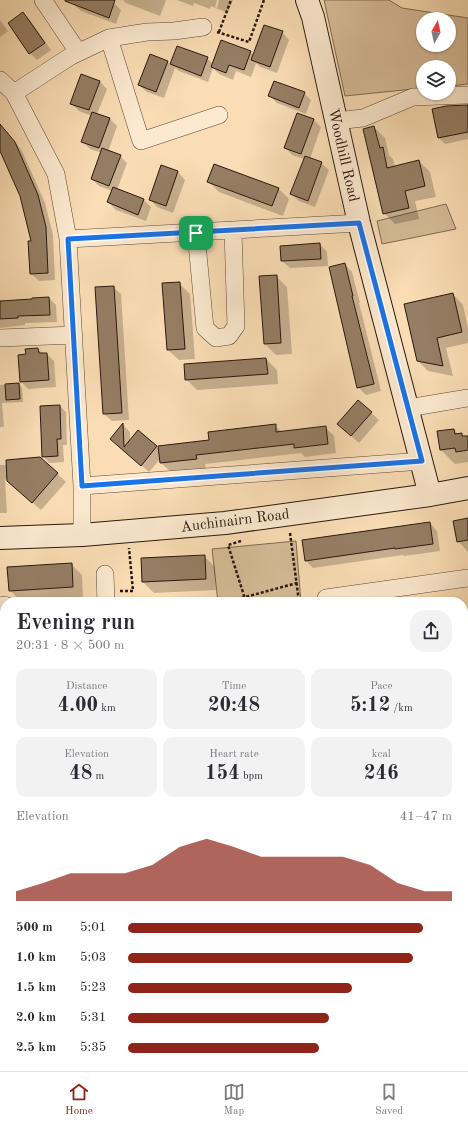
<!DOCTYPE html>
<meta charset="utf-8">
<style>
:root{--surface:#fff;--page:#f2f2f3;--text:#2b2b33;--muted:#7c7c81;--line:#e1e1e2;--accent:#8f2418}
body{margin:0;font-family:"Old Standard TT",serif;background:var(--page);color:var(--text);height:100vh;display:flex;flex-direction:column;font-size:15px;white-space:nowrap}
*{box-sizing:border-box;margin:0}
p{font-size:13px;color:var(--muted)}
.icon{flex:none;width:22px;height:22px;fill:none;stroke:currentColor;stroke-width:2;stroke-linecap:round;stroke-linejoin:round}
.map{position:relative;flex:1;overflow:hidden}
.side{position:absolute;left:0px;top:597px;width:468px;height:474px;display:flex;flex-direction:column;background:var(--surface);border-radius:16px 16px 0 0;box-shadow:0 1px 3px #0004}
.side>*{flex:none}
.needle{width:26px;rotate:9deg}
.controls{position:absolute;left:416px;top:12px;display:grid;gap:8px}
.controls a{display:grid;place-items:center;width:40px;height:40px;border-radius:50%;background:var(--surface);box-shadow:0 1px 3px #0004;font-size:20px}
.pin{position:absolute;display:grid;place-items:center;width:34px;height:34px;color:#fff;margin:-17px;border-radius:8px;box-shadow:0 2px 6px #0006}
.round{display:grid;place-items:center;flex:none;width:42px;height:42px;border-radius:16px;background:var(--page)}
.overview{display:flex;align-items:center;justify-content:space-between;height:68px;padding:0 16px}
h1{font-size:22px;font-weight:700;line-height:30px}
.figures{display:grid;grid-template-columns:repeat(3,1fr);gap:6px;height:68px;padding:4px 16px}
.figures div{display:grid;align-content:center;border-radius:10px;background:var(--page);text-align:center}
.figures b{font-size:20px;font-weight:700}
.figures small{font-size:11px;font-weight:400}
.figures p{font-size:11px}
.chart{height:112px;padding:8px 16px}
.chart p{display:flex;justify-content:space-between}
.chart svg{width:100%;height:72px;margin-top:4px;fill:var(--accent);opacity:.7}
ul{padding:0 16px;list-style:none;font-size:13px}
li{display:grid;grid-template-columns:64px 48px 1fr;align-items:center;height:30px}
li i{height:10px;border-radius:5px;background:var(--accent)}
.dock{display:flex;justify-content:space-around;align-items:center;height:56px;border-top:1px solid var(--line);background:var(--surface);font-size:11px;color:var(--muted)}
.dock a{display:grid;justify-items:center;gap:2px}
.dock .selected{color:var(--accent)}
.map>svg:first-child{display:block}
.green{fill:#d6bc98;stroke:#806a52;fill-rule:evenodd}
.shadow{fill:#0003}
.building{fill:#967e64;stroke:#29180d}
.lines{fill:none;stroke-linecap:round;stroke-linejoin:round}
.street-casing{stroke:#5d4937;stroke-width:18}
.secondary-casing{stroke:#29180d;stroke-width:24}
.path{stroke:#29180d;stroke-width:2.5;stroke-dasharray:3 2;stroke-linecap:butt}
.street{stroke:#fce9cf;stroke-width:17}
.secondary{stroke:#fce9cf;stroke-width:22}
.route-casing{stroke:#fff;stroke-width:8}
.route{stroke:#1a73e8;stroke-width:5}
.labels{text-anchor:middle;stroke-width:3;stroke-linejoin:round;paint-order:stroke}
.street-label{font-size:15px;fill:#29180d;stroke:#fce9cf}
</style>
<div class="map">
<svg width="468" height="1071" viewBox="0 0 468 1071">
<rect width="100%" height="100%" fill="#faddb5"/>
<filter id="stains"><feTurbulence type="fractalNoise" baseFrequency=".005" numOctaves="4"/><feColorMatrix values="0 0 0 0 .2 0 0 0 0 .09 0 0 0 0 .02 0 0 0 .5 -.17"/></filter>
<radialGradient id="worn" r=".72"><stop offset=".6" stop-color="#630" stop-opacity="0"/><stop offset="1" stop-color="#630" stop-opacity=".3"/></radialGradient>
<path class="green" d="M324 0H389L402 8 468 18V84L449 86V67H423V88L345 96ZM423 19H449V45H423Z
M446 204 456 229 382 244 377 221Z
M296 541 301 602H218L212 549Z"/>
<path class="shadow" d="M75 0H107L114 3 121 10 116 24 81 11 73 4Z
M123 0H166L160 16 126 3Z
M177 0H217L215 7 217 8 219 0H233L228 13 211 6 210 9 194 3 193 6Z
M23 13 30 20 51 50 37 60 30 53Z
M0 20 8 31 0 37Z
M282 32 289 40 277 73 260 67 256 63 251 77 236 71 233 80 219 74 213 68 208 82 179 71 175 68 164 98 147 92 139 85 167 62 171 65 178 47 207 58 213 64 250 52 254 56Z
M100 82 107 89 97 114 110 119 117 126 108 152 120 156 127 163 117 190 144 200 151 207 146 221 116 210 108 202 112 191 99 186 92 179 102 153 90 149 82 141 92 116 79 111 71 103Z
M304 93 311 100 306 114 277 103 270 96Z
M468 106V139L445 144 439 138Z
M297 114 314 120 321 127 310 159 321 163 329 170 315 207 299 201 291 194 304 159 292 155 285 147Z
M0 124 22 151 45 203 53 235 55 280 39 281 31 274 32 241 21 196 0 150Z
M374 127 385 138 389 155 393 159 395 167 419 161 430 172 436 197 415 201 419 219 395 224 384 213Z
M162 166 178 172 185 180 173 213 157 207 150 199Z
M208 181 278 188 289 199 283 216 219 192Z
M320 244 327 252 328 266 290 268 282 261Z
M345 264 352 272 360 303H359L381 391 366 395 358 387Z
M276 276 287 287 292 354 276 355 265 344 260 277Z
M179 283 190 294 195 359 179 360 168 350Z
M113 287 121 294 129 420 112 421 104 414Z
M453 294 463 305 468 328V343L446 348 453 376 428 371 417 360Z
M49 298 56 305 57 322 25 323V325L0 328V302Z
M38 349 43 354H47L54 361 56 387 28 389 21 381 27 355Z
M266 359 277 370 278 384 197 390 186 379Z
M19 384 22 388 23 402 2 403 4 427H0V385Z
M358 401 379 420 359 443 346 431Z
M60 406 66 412 67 445H63L64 462 49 463 43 456Z
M123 425 130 432V441L138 432 160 450 210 441 275 426 282 432 325 427 334 436 336 453 305 457 301 453 205 464 206 468 171 472 161 463V458L149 472 111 439Z
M454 430 458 434H461L464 437H468V462L455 464 441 450Z
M40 458 66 482 41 510 5 479 7 513H0V465H6V461Z
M468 519V552L458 541Z
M430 523 437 531 440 551 404 556 403 555 313 568 306 561Z
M204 556 215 567 216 590 154 593 143 582Z
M71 564 82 575 83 598 20 601 10 590Z
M4 620 5 669H0V621Z
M5 688V716L0 717V689Z
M463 711H467L468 712V738L463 739Z
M5 767V796L0 791V768Z
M463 820H468V848L463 849Z
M5 835V845L0 840Z
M0 899 5 904V923L3 925 0 922Z
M468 901V926H463V902Z
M0 1023 5 1026V1048L0 1045Z
M463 1030 468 1031V1053L463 1052Z
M63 1066H89L88 1070Z
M105 1066H267L224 1071H110Z"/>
<path class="building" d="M65 0H115L109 18 65 1Z
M23 12 45 43 29 54 8 23Z
M264 25 283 31 270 67 251 60Z
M221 40 251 51 244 70 229 65 226 73 211 67Z
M177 46 208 57 201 76 170 64Z
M150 54 168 61 156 92 138 85Z
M81 74 100 81 89 110 70 104Z
M274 81 305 92 299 108 268 96Z
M468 105V132L438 138 432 109 446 106Z
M92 112 110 118 99 148 81 142Z
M297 113 314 119 301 154 284 148Z
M0 124 15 142 38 195 46 227 48 273 30 274 28 241H31L20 196 0 151Z
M374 126 380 148 383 147 387 168 419 160 425 186 405 191 409 208 383 214 363 129Z
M102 148 121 155 109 186 91 179Z
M305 156 322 162 308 201 290 194Z
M214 164 279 188 272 206 207 182Z
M161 165 178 171 166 206 149 200Z
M113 187 144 199 138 215 107 202Z
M320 243 321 259 281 261 280 246Z
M345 263 353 296H352L374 384 357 388 329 267Z
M277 275 281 343 264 344 259 276Z
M180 282 185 349 167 350 162 283Z
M114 286 122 413 103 414 95 287Z
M453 293 462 332 437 338 443 366 417 361 404 304Z
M49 297 50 315 18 316V318L0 319V301L32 299V298Z
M38 348 39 353H47L49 380 20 382 18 355 26 354 25 349Z
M266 358 268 374 185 380 184 364Z
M19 383 20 399 6 400 5 384Z
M358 400 372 412 351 436 337 424Z
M60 405 61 439H57L58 456 42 457 40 406Z
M123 423 124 447 138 430 157 446 141 466 110 439Z
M276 424V432L326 426 328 444 294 448V444L196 455 197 459 160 463 158 446 209 440 208 432Z
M454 429 455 434 462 433V436H468V450L456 452 455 448 440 450 437 431Z
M40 457 58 473 32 503 7 481 6 460Z
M468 518V540L457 542 453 521Z
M430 522 433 544 395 549V548L305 561 302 540Z
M205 555 206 579 142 582 141 558Z
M72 563 73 587 9 591 7 567Z"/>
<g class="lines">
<g class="street-casing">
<path id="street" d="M43 0 78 52
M109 38 141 141 219 115
M0 80 14 93 56 174 68 239 82 486V535
M14 93 71 56 109 38 147 32 174 31 203 27
M336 121 363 118 413 97 468 95
M196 233 205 328 216 338 229 336 236 326 233 230
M68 239 359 223
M0 338 74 335
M408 408 468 398
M82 486 422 461
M105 574 106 602
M326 598 468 578
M0 606 5 605
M463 686 468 687
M0 736H5
M0 864 5 870
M463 874 468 873
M414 1066 430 1071
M0 1069 7 1071
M367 1071 401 1066"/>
</g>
<g class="secondary-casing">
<path id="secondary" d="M307 0 313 17 359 223 430 495
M0 538 82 535 225 523 430 495 468 488"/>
</g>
<path class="path" d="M217 32 249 42 264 0
M219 32 231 0
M290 533 299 602
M241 541 228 545 246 602
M120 591H133L129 548
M227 602 297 583"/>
<use href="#street" class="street"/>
<use href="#secondary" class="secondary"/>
</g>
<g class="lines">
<g class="route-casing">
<path id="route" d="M359 223 422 461 82 486 68 239Z"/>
</g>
<use href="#route" class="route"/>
</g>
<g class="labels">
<g class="street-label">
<text transform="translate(344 155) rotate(77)" y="5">Woodhill Road</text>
<text transform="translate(235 520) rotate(-7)" y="5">Auchinairn Road</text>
</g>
</g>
<rect width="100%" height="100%" filter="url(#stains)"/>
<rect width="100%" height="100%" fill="url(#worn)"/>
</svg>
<div class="controls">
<a><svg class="needle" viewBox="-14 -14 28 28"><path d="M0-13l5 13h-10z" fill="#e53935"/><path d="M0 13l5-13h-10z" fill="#7c7c81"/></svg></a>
<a><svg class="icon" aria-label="layers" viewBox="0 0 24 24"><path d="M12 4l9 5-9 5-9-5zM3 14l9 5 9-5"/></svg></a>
</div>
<div class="pin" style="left:196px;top:233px;background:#1e9e55"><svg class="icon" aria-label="arrive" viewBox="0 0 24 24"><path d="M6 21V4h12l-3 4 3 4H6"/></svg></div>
<section class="side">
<div class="overview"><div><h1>Evening run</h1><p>20:31 · 8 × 500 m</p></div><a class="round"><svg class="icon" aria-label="share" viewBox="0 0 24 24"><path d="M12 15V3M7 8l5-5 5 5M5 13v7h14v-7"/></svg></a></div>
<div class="figures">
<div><p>Distance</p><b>4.00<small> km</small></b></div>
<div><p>Time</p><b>20:48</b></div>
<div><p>Pace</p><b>5:12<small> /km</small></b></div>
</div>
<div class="figures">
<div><p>Elevation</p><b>48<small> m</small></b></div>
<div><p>Heart rate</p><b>154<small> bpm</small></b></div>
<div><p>kcal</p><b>246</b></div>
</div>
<div class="chart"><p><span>Elevation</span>41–47 m</p>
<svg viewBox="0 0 160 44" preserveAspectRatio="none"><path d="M0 44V38L10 33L20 27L30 27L40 27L50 22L60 11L70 6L80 11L90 17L100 17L110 17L120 17L130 22L140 33L150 38L160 38V44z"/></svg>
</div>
<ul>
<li><b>500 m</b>5:01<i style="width:91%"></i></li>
<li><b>1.0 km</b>5:03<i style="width:88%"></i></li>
<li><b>1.5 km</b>5:23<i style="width:69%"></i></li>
<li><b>2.0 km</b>5:31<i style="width:62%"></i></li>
<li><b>2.5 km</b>5:35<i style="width:59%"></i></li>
</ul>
</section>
</div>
<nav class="dock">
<a class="selected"><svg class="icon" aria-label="home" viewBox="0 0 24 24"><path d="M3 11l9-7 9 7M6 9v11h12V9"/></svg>Home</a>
<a><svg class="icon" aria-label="map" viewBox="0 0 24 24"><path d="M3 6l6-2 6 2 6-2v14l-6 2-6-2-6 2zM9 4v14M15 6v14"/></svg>Map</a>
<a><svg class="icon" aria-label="saved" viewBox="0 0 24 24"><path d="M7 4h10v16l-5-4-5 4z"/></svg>Saved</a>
</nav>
